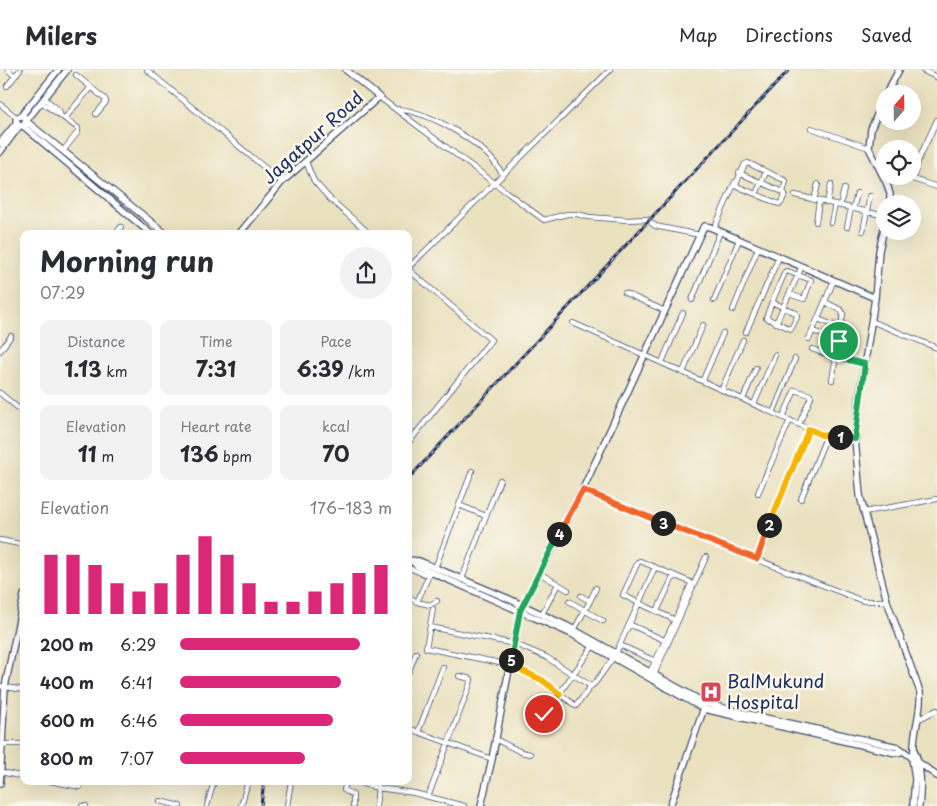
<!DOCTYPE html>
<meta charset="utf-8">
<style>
:root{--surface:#fff;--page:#f2f2f3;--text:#2b2b33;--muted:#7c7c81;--line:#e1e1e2;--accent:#db2777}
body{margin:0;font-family:"Playpen Sans",sans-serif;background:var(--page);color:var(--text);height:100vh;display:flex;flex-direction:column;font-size:19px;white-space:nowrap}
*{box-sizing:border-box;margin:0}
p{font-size:16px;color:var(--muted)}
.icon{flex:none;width:28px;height:28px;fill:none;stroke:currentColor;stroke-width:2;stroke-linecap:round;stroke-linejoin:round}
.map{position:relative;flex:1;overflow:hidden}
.drawer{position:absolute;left:20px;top:160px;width:392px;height:555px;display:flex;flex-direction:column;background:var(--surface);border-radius:10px;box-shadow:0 5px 20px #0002}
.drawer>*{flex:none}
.needle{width:32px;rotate:20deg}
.fabs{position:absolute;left:876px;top:15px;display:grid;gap:10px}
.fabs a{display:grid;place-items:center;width:45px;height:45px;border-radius:50%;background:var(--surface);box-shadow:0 5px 20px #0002;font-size:25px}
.pin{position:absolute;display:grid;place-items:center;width:42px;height:42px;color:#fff;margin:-21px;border:2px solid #fff;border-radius:50%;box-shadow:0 1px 5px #0007}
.km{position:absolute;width:25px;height:25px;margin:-12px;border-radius:50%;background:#222;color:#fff;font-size:14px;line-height:25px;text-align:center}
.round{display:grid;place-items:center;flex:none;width:52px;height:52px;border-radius:26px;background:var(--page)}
.summary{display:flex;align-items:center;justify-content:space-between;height:85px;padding:0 20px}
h1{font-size:28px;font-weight:700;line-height:38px}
.metrics{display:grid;grid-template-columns:repeat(3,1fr);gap:8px;height:85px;padding:5px 20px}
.metrics div{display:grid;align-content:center;border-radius:10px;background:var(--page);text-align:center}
.metrics b{font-size:21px;font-weight:700}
.metrics small{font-size:14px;font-weight:400}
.metrics p{font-size:14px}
.chart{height:140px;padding:10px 20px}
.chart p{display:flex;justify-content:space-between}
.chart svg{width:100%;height:90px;margin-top:5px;stroke:var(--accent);stroke-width:6}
ul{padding:0 20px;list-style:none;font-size:16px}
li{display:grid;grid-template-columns:80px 60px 1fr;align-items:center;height:38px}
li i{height:12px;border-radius:6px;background:var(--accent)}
header{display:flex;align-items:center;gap:30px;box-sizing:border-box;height:70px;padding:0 25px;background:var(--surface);border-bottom:1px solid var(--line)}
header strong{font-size:24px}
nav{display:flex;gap:28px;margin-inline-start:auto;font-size:18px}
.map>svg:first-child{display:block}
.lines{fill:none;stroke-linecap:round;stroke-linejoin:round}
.street-casing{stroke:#3a4a6d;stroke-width:6}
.secondary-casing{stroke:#3a4a6d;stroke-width:8}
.street{stroke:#fff;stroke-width:4.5}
.secondary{stroke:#fff;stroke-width:5.5}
.rail-casing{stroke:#1b2f5e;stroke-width:3}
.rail{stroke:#fbf7ec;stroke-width:1;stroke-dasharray:4;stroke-linecap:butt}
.split-1-casing{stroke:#fff;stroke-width:10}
.split-2-casing{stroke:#fff;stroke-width:10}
.split-3-casing{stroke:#fff;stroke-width:10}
.split-4-casing{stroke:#fff;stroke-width:10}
.split-5-casing{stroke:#fff;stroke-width:10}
.split-6-casing{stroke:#fff;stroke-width:10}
.split-1{stroke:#22a559;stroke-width:6}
.split-2{stroke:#f5b400;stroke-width:6}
.split-3{stroke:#f0652b;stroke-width:6}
.split-4{stroke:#f0652b;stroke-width:6}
.split-5{stroke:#22a559;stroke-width:6}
.split-6{stroke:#f5b400;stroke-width:6}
.labels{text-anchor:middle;stroke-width:5;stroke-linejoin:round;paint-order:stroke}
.street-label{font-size:18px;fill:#1b2f5e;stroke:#fbf7ec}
.poi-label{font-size:18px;fill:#1b2f5e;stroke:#fbf7ec;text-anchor:start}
</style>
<header>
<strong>Milers</strong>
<nav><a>Map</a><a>Directions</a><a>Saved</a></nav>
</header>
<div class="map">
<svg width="937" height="736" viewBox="0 0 937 736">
<rect width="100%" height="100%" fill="#fbf7ec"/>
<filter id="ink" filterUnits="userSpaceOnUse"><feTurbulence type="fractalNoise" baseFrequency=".02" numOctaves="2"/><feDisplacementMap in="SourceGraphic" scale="10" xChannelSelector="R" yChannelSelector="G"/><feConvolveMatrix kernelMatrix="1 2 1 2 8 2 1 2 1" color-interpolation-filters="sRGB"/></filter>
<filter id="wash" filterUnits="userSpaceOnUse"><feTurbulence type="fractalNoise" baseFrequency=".0096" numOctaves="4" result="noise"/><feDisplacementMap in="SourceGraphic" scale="20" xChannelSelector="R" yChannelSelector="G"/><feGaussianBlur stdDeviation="1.12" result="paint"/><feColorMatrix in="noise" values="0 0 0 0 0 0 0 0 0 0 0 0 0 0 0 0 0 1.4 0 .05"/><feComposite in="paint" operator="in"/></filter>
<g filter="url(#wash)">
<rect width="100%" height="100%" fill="#eae1bf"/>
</g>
<g filter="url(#ink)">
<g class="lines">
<g class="street-casing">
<path id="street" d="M8 0 15 6
M147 0 282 112
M922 0 936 7
M76 5 105 29 106 32 96 44
M7 16 20 0
M379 27 544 150 567 144H577L589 147 627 150 647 149 655 156 700 165
M44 28 59 40 60 44
M41 32 78 58V62L63 81
M0 34 17 48
M397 39C431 42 487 74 502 104
M65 48 91 17
M811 58 869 78
M306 92 314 111 330 129 370 164
M739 103 746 106 783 122 785 124 781 133 779 134 739 117 736 115C738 108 742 101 745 94L748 93 786 111 783 122
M884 109H913L937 117
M913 109 918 91 937 50
M756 124 766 102
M795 125 885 146
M814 130 818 114
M827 133 831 114
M840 136 844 119
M853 139 857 123
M816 152 819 131
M831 153 835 134
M847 157 851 138
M714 159 735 112
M863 161 870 126
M115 164 121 157
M409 197 610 0
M409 200 491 270 409 372
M625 223 665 241
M692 230 720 162
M714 230 739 170
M772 232 766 248 791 259 797 247 796 243 772 232 785 202 787 201 811 210 804 229 789 224
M825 232 841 240 843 244 832 310
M733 240 758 178
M818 249 841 258
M871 251 937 278
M573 253 822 365 855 369
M776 253 802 196
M813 261 839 271
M746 262 779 187
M809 269 834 210
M812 279 831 286 865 293
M0 281 11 266
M662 292 683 243
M683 302 703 255
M703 310 723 263
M722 319 743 270
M0 323 24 343
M743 329 756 298
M754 334 775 285
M773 343 795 289
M783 347 795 320 810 325 811 327 799 354
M583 419 664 453 863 531H887
M758 423 790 350
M801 429 827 365
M459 435 486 446 500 410
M864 442 937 429
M0 470 24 475
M757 489 809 359
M655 497 639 533 623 525 638 492 640 491 690 512 691 514 675 550
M409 498 424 504H430
M435 498 472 401
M539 503 558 514 542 544
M462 509 486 446
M558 514 568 520
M409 527 417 532 429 505
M569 531 603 551
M590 531 596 518
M417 532 430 535 437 531
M433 539 426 578 510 595 542 610 576 636 591 616 595 613 613 588
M657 541 674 505
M629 554 666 571
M430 557 515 574 546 587 591 616
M574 560 590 531 581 526
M620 575 655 591
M616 583 639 533 675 550 650 602
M443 597 418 662 492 689
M409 601 416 583
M653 607 706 487
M0 616 24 620
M545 644 593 576
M919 649 937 640
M409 658 418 662
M495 669 521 682 530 684
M0 675 8 674H24
M1 702 24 707
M50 711 80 717
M346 711 344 720 353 725V736
M363 711V714L378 718 376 736
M378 711V718L414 723 464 736
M428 727 469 617 471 609 459 606
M160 731 180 736
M82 736H86
M207 736 214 711
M241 736 248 711
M287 736 291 711"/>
</g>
<g class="secondary-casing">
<path id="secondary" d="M67 0 26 51 166 164
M886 24 899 0
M885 26 871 59 869 78 887 114 890 124V134
M21 46 58 0
M16 51a5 5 0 1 1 10 0a5 5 0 1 1-10 0Z
M22 55 151 164
M0 73 17 52
M0 82 20 55
M885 154 879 181 875 228 860 323 855 369 860 425 864 442 887 531 920 622C922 642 913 660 914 680
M239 164 282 112 379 27 346 0
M409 490 419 491 509 529 567 556 705 633 739 642 898 677 937 706
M412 491 417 496 572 564 704 639 896 683 904 681
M0 713 5 617 24 525
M481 736 492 689 520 541 583 419 703 158 705 156 710 157 875 228
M670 736 704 638
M913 736 915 709 912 688 914 680C922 698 921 716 919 736"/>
</g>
<use href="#street" class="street"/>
<use href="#secondary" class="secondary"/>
<g class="rail-casing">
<path id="rail" d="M409 408 789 0
M261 736 264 711"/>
</g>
<use href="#rail" class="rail"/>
</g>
</g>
<g class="lines" filter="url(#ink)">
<g class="split-1-casing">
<path id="split-1" d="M839 271 836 287 865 294 855 369 840 367"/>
</g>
<g class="split-2-casing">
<path id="split-2" d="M769 455 809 359 822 365 840 367"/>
</g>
<g class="split-3-casing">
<path id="split-3" d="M663 453 757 489 769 455"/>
</g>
<g class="split-4-casing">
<path id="split-4" d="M559 464 583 420 663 453"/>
</g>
<g class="split-5-casing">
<path id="split-5" d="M511 590 520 541 559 464"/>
</g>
<g class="split-6-casing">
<path id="split-6" d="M511 590 510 595 542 610 560 624 544 644"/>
</g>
<use href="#split-1" class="split-1"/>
<use href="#split-2" class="split-2"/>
<use href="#split-3" class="split-3"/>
<use href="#split-4" class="split-4"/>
<use href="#split-5" class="split-5"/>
<use href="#split-6" class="split-6"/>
</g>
<defs>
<g id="hospital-square" transform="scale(1.125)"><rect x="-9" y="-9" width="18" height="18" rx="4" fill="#d1495b" stroke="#fbf7ec"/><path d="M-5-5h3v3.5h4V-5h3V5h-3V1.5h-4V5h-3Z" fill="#fff"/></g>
</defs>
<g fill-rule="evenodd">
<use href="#hospital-square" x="711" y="622"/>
</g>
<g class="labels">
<g class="street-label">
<text transform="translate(313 68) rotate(-42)" y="6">Jagatpur Road</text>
</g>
<g class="poi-label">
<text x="727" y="618">BalMukund<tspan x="727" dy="21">Hospital</tspan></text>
</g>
</g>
</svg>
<div class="fabs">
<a><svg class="needle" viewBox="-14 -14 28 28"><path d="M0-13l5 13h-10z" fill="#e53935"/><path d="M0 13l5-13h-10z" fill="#7c7c81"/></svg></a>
<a><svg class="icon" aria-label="locate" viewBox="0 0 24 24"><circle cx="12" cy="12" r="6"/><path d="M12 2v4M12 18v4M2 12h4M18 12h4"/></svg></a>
<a><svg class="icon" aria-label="layers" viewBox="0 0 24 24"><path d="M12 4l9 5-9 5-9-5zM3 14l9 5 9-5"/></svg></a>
</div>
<div class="pin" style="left:839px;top:271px;background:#1e9e55"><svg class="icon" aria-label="arrive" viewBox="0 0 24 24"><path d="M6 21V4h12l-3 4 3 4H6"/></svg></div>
<div class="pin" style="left:544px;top:644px;background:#d93025"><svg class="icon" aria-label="check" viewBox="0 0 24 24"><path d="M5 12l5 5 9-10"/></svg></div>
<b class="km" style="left:840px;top:367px">1</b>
<b class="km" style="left:769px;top:455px">2</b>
<b class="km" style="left:663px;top:453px">3</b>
<b class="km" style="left:559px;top:464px">4</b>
<b class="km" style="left:511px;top:590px">5</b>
<section class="drawer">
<div class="summary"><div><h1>Morning run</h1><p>07:29</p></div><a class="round"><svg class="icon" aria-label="share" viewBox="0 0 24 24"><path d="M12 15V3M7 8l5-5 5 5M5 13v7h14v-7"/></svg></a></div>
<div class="metrics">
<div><p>Distance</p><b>1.13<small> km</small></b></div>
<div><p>Time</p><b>7:31</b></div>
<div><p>Pace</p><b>6:39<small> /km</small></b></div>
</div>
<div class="metrics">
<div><p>Elevation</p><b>11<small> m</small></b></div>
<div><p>Heart rate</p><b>136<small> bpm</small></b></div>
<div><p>kcal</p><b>70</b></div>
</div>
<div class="chart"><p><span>Elevation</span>176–183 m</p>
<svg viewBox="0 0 160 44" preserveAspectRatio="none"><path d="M5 44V15M15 44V15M25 44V20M35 44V29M45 44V33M55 44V29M65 44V15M75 44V6M85 44V15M95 44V29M105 44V38M115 44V38M125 44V33M135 44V29M145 44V24M155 44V20"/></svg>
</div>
<ul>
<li><b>200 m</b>6:29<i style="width:85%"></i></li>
<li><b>400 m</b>6:41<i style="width:76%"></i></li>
<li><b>600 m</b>6:46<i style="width:72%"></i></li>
<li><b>800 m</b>7:07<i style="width:59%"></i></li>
</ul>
</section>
</div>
